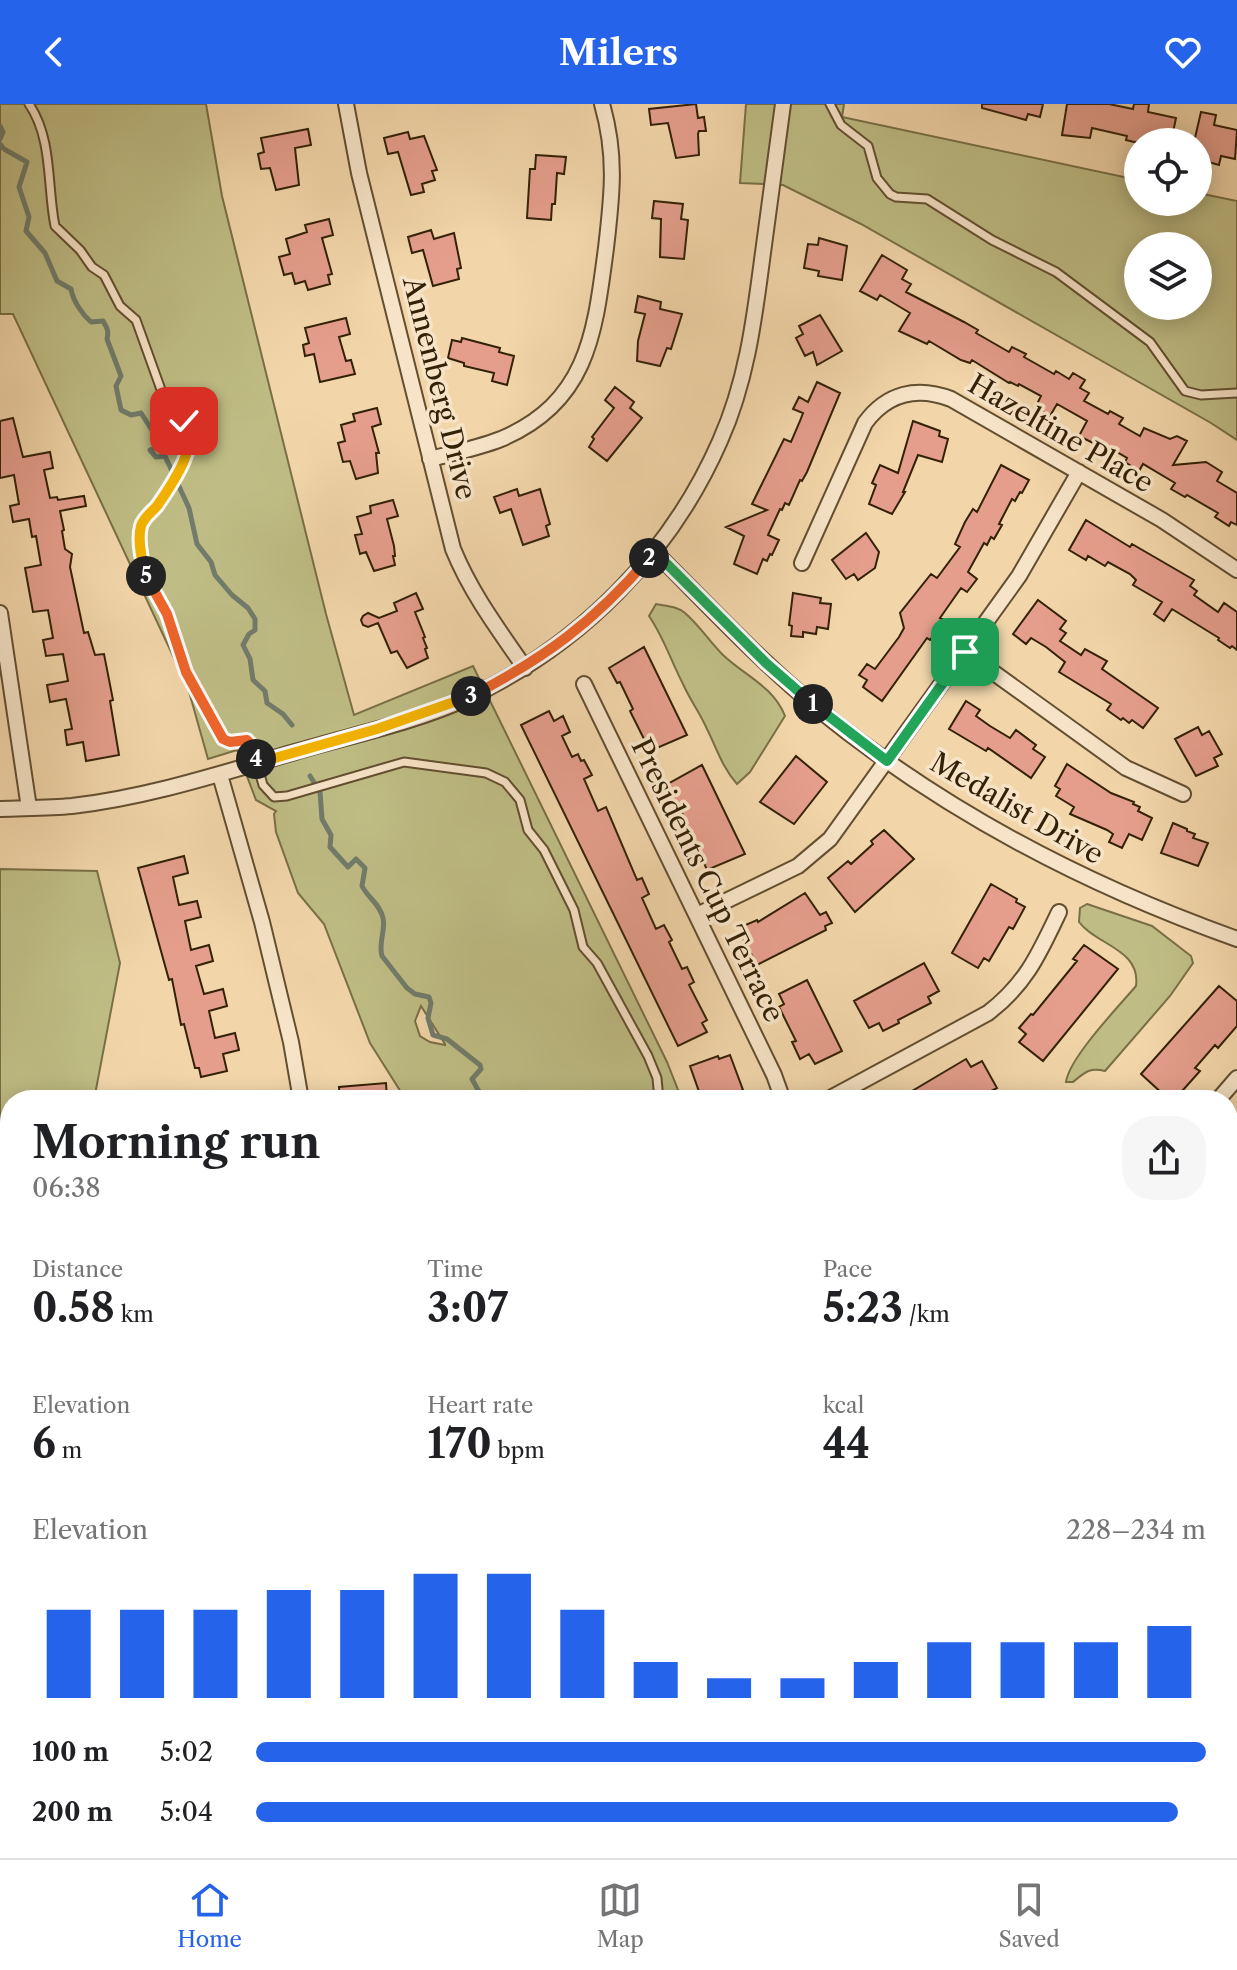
<!DOCTYPE html>
<meta charset="utf-8">
<style>
:root{--surface:#fff;--page:#f6f6f6;--text:#202124;--muted:#757577;--line:#e0e0e0;--accent:#2563eb}
body{margin:0;font-family:"Libre Caslon Text",serif;background:var(--page);color:var(--text);height:100vh;display:flex;flex-direction:column;font-size:30px;white-space:nowrap}
*{box-sizing:border-box;margin:0}
p{font-size:26px;color:var(--muted)}
.icon{flex:none;width:44px;height:44px;fill:none;stroke:currentColor;stroke-width:2;stroke-linecap:round;stroke-linejoin:round}
.map{position:relative;flex:1;overflow:hidden}
.sheet{position:absolute;left:0px;top:986px;width:1238px;height:768px;display:flex;flex-direction:column;background:var(--surface);border-radius:32px 32px 0 0;box-shadow:0 4px 20px #0003}
.sheet>*{flex:none}
.tools{position:absolute;left:1124px;top:24px;display:grid;gap:16px}
.tools a{display:grid;place-items:center;width:88px;height:88px;border-radius:50%;background:var(--surface);box-shadow:0 4px 20px #0003;font-size:40px}
.pin{position:absolute;display:grid;place-items:center;width:68px;height:68px;color:#fff;margin:-34px;border-radius:16px;box-shadow:0 4px 12px #0006}
.km{position:absolute;width:40px;height:40px;margin:-20px;border-radius:50%;background:#222;color:#fff;font-size:22px;line-height:40px;text-align:center}
.round{display:grid;place-items:center;flex:none;width:84px;height:84px;border-radius:32px;background:var(--page)}
.head{display:flex;align-items:center;justify-content:space-between;height:136px;padding:0 32px}
h1{font-size:44px;font-weight:800;line-height:60px}
.stats{display:grid;grid-template-columns:repeat(3,1fr);gap:12px;height:136px;padding:8px 32px}
.stats div{display:grid;align-content:center}
.stats b{font-size:40px;font-weight:800}
.stats small{font-size:22px;font-weight:400}
.stats p{font-size:22px}
.chart{height:224px;padding:16px 32px}
.chart p{display:flex;justify-content:space-between}
.chart svg{width:100%;height:144px;margin-top:8px;stroke:var(--accent);stroke-width:6}
ul{padding:0 32px;list-style:none;font-size:26px}
li{display:grid;grid-template-columns:128px 96px 1fr;align-items:center;height:60px}
li i{height:20px;border-radius:10px;background:var(--accent)}
header{display:flex;justify-content:space-between;align-items:center;height:104px;padding:0 32px;background:var(--accent);color:#fff;font-size:36px;font-weight:800}
.tab-bar{display:flex;justify-content:space-around;align-items:center;height:112px;border-top:2px solid var(--line);background:var(--surface);font-size:22px;color:var(--muted)}
.tab-bar a{display:grid;justify-items:center;gap:4px}
.tab-bar .selected{color:var(--accent)}
.map>svg:first-child{display:block}
.green{fill:#bfbd85;stroke:#796f46;stroke-width:2;fill-rule:evenodd}
.lines{fill:none;stroke-linecap:round;stroke-linejoin:round}
.stream{stroke:#717c6b;stroke-width:5}
.building{fill:#e59e8c;stroke:#332107;stroke-width:2}
.lane-casing{stroke:#634e30;stroke-width:11}
.street-casing{stroke:#634e30;stroke-width:18}
.lane{stroke:#f7e4c8;stroke-width:7}
.street{stroke:#f7e4c8;stroke-width:14}
.split-1-casing{stroke:#fff;stroke-width:16}
.split-2-casing{stroke:#fff;stroke-width:16}
.split-3-casing{stroke:#fff;stroke-width:16}
.split-4-casing{stroke:#fff;stroke-width:16}
.split-5-casing{stroke:#fff;stroke-width:16}
.split-6-casing{stroke:#fff;stroke-width:16}
.split-1{stroke:#22a559;stroke-width:10}
.split-2{stroke:#22a559;stroke-width:10}
.split-3{stroke:#f0652b;stroke-width:10}
.split-4{stroke:#f5b400;stroke-width:10}
.split-5{stroke:#f0652b;stroke-width:10}
.split-6{stroke:#f5b400;stroke-width:10}
.labels{text-anchor:middle;stroke-width:7;stroke-linejoin:round;paint-order:stroke}
.street-label{font-size:28px;fill:#332107;stroke:#f7e4c8}
</style>
<header><svg class="icon" aria-label="back" viewBox="0 0 24 24"><path d="M15 5l-7 7 7 7"/></svg>Milers<svg class="icon" aria-label="heart" viewBox="0 0 24 24"><path d="M12 20l-8-8c-3-5 5-10 8-4 3-6 11-1 8 4z"/></svg></header>
<div class="map">
<svg width="1237" height="1754" viewBox="0 0 1237 1754">
<rect width="100%" height="100%" fill="#f2d6aa"/>
<filter id="stains"><feTurbulence type="fractalNoise" baseFrequency=".0025" numOctaves="4"/><feColorMatrix values="0 0 0 0 .2 0 0 0 0 .09 0 0 0 0 .02 0 0 0 .5 -.17"/></filter>
<radialGradient id="worn" r=".72"><stop offset=".6" stop-color="#630" stop-opacity="0"/><stop offset="1" stop-color="#630" stop-opacity=".3"/></radialGradient>
<path class="green" d="M0 0H206L222 92 326 510 354 611 473 562 667 958 682 996H406L370 939 324 820 298 789 276 728 274 710 276 707 256 696 237 646 208 655 188 584 13 210H0ZM421 902 445 940V941L430 938 420 932 415 917Z
M746 0H844L842 13 1138 76V98H1198V89L1237 97V336L1211 319 861 120 783 81 740 79ZM1138 142H1198V202H1138Z
M656 500C666 502 677 502 685 509 699 521 710 538 723 551 745 572 773 582 785 612L750 668 737 680C722 663 717 645 707 625 700 609 690 596 683 580 671 557 664 534 649 512Z
M0 765 97 767 120 859 94 996H10V1247L0 1252Z
M1087 800 1152 822 1191 852 1193 859 1170 892 1105 967C1090 963 1085 968 1073 978H1066C1069 954 1119 902 1136 882 1141 845 1096 841 1079 818L1080 804Z
M1237 1168V1223H1228V1169Z
M1228 1489 1237 1496V1559H1228Z
M0 1539 10 1541V1744H189L187 1754H0Z
M333 1744H581L583 1754H358L361 1745 356 1754H332Z
M816 1744H928L938 1754H822Z"/>
<g class="lines">
<path class="stream" d="M0 22 3 28 0 35
M0 40 4 45 27 58 19 83 29 113 26 127 45 149 57 177 71 185C73 197 82 210 91 218L103 217C107 224 109 227 107 235L121 272 116 282 121 306 131 311 141 309 157 334V343L150 346 156 353 165 352 189 404 197 440 211 458 215 471 232 491 248 504 255 515V526L249 530 243 541 250 555 253 576 265 587 267 599 283 610 292 621
M310 672 315 680
M320 688 322 715 331 731 330 743 348 763 356 755 365 764 362 782C368 794 380 800 383 814 386 826 378 839 382 852L407 884 415 890 429 893 431 899 428 914 433 931 447 935 480 961 481 965 472 975 478 986 488 996
M883 1744 888 1750 898 1754"/>
</g>
<path class="building" d="M696 0 698 14 704 13 706 27H699L698 30 699 51 676 54 668 19 651 21 649 5Z
M982 0H1043L1040 13 1028 10 1026 16 982 4Z
M1067 0H1109L1133 5 1134 0H1149L1148 8 1176 14 1171 38H1134L1126 36 1127 32 1092 24 1090 34 1062 31Z
M1201 8 1216 11 1214 21 1237 26 1235 55 1221 52 1219 61 1205 57 1206 52 1198 50V38H1194Z
M308 25 311 41 295 44 299 81 276 86 270 64 261 65 258 50 264 48 261 34Z
M408 28 410 35 424 32 437 66 432 67 435 76 422 80 424 88 411 91 398 48 388 50 384 34Z
M536 51 566 53 564 70 557 69 555 100H552L551 116 527 114 530 65H535Z
M654 97 683 100 681 115 688 116 684 155 660 153 661 115 652 114Z
M329 115 333 131 322 134 332 170 328 171 330 180 308 186 305 177 295 180 292 169 284 171 279 153 290 150 286 135 307 128 305 121Z
M431 126 434 135 454 129 461 164 457 165 459 175 433 182 423 146 412 149 408 133Z
M819 134 847 142 842 176 818 172 819 167 804 164 808 140 818 141Z
M882 151 907 166 902 175 911 180 906 188 964 218 978 226 976 229 1009 248 1012 243 1026 250 1024 253 1054 270 1056 267 1069 275 1073 269 1085 276 1080 284 1089 289 1084 297 1108 310 1110 307 1123 314 1119 320 1140 332 1144 324 1170 335 1177 332 1187 337 1173 361 1206 358 1222 368 1217 377 1237 389V421L1231 418 1229 422 1215 413 1218 409 1187 391 1185 393 1171 385 1175 379 1143 360 1139 367 1125 358 1127 354 1103 340 1101 343 1079 332 1087 317 1057 300 1050 312 1035 304 1041 292 1019 280 1018 282 1010 278 1009 279 972 256 970 259 961 256 929 237 927 240 899 227 910 209 880 191 877 196 860 187Z
M638 192 661 198 660 205 682 210 671 245 667 244 660 262 637 257 638 237 645 210 635 208Z
M820 211 842 247 817 261 813 248 805 252 796 234 803 230 799 222Z
M346 214 350 230 339 233 346 257 351 256 355 270 320 278 314 250 305 252 303 241 309 239 305 224Z
M462 234 500 244 499 248 514 252 507 281 492 277 494 269 464 262V259L448 254 452 236 461 238Z
M817 278 840 289 807 368 802 377 800 376 789 401 785 399 782 406 780 405 768 431 779 436 772 451 770 450 767 457 763 455 757 470 734 460 744 432 726 423 767 406 752 400 784 335 791 338 800 317 803 309 793 305 799 293 808 298Z
M615 283 634 298 630 304 642 314 607 357 589 343 594 335 592 333 614 304 605 296Z
M377 304 381 320 372 323 379 349H376L378 369 356 375 350 357 343 358 338 339 345 337 341 321 355 317 353 310Z
M13 314 23 353 50 348 53 364 44 366 50 394 57 393 58 396 84 392 86 402 60 407 64 426 62 427 65 445 72 450 70 463 84 529 88 528 95 551 104 550 113 596 110 597 119 651 86 657 83 638 67 641 65 626 72 625 66 595 50 598 47 581 68 577 63 550 46 552 43 536 53 534 48 506 33 508 25 464 41 461 36 432 32 433 29 415 13 418 10 402 19 400 14 371 0 374V317Z
M913 317 940 327 939 332 948 335 942 358 918 351 903 388H905L892 410 869 400 876 381 872 379 880 361 898 369Z
M1001 361 1029 376 1022 389 1020 388 1015 397 1012 395 999 420 1002 421 994 435 991 433 987 441 984 439 968 468 977 475 967 488 961 484 940 514 946 517 937 530 935 529 930 536 927 534 882 597 863 583 867 576 859 571 867 560 875 565 899 533 904 524 900 509 931 470 937 474 960 443 955 440 965 418 973 405 977 408Z
M517 385 519 392 540 385 550 420 546 422 549 432 523 441 511 405 500 409 494 393Z
M393 396 398 412 387 415 394 442 395 452H393L395 461 374 467 366 448 360 450 355 431 362 430 357 413 371 409 370 402Z
M1086 416 1130 443 1132 440 1194 476 1190 482 1197 487 1194 491 1218 508 1224 499 1237 508V546L1232 542 1230 544 1218 536 1219 534 1172 505 1164 517 1154 510 1162 498 1133 481 1136 476 1130 470 1108 458 1105 462 1088 452 1086 456 1069 446Z
M866 429 879 448 875 464 858 476 854 470 846 475 832 456Z
M416 489 423 505 415 508 425 533 423 534 427 544 425 545 428 554 407 564 397 547 391 549 378 519 368 523 363 521 361 516 363 512 368 509 379 514 397 507 394 499Z
M793 489 821 494 820 499 831 500 828 525 817 523 816 530 803 528V533L791 532 792 522 789 521Z
M1038 496 1066 517 1060 525 1066 529 1060 537 1081 551 1085 545 1107 557 1102 565 1158 604 1143 624 1132 616 1129 619 1123 614 1121 616 1107 606 1111 600 1059 568 1065 558 1046 543 1031 534 1026 540 1013 530Z
M644 543 687 631 650 647 630 607 633 605 620 578 617 579 609 564Z
M966 597 980 606 976 612 990 622 1010 634 1016 626 1036 641 1033 645 1045 653 1031 674 988 644 986 647 949 625Z
M549 607 554 617 563 612 570 628 562 632 572 653 578 650 581 657 584 656 592 671 584 675 598 707 606 703 637 776 642 774 649 790 642 794 656 825 664 821 672 836 669 838 682 865 687 863 694 878 689 881 707 916 702 919 707 928 678 942 521 621Z
M1198 623 1202 631 1209 627 1222 650 1214 654 1218 662 1196 672 1175 635Z
M796 652 827 678 794 720 760 698Z
M1067 660 1111 689 1134 698 1133 700 1140 703 1138 707 1152 714 1142 736 1129 730 1122 744 1109 738 1113 730 1107 726 1070 710 1074 703 1056 692 1060 685 1055 682Z
M702 661 745 750 707 766 680 704 678 706 666 681Z
M1173 719 1187 725V727L1195 730 1193 734 1208 739 1198 762 1161 749Z
M884 726 914 755 855 808 828 774 848 757 851 760 873 740 871 737Z
M184 752 188 769 173 773 179 801 197 797 201 813 185 817 191 846 209 841 213 857 196 862 204 890 223 885 227 902 209 907 215 934 235 929 239 946 223 950 227 967 201 973 199 964H195L184 920 181 921 172 875 169 876 138 764Z
M991 780 1017 795 1016 798 1025 803 1013 825 1009 823 989 857 984 854 978 864 952 849Z
M805 789 820 811 826 808 832 819 825 822 826 826 757 861 742 833 745 832 741 823 757 816 758 818Z
M1084 841 1118 865 1043 957 1019 938 1026 930 1019 924 1031 910 1033 911 1077 857 1073 855Z
M924 859 939 887 928 893 931 899 898 916 899 919 883 927 879 919 869 924 854 897Z
M807 876 842 947 815 960 809 950 800 955 792 938 796 937 779 903 784 900 779 890Z
M1219 882 1237 897V922L1218 944 1215 941 1195 964 1200 967 1175 995 1167 988 1164 991 1141 970Z
M730 951 743 986 738 988 741 996H702L690 962 718 952 719 955Z
M966 955 971 963 982 957 997 984 974 996H897Z
M386 979 387 996H340L339 983Z"/>
<g class="lines">
<g class="lane-casing">
<path id="lane" d="M29 0C53 35 47 83 55 122L80 146 92 163 104 171 120 202 136 216 164 294 189 322 192 329 189 346 184 355 158 399 142 418 140 439 148 478 167 510 186 568 223 635C232 642 242 633 251 639L263 681 274 693 287 692 404 658 486 669 505 678 520 696 528 726 544 746 574 806 583 843 597 859 648 952 657 974 659 996
M830 0 841 21 868 42 877 74 890 90 896 93 927 95 992 136 1056 168 1150 238 1185 287 1201 291 1237 289
M528 1744 531 1754"/>
</g>
<g class="street-casing">
<path id="street" d="M346 0 359 69 453 445C471 489 498 525 525 564
M430 355C454 349 478 344 501 335 589 298 595 227 606 144 612 92 617 52 602 0
M655 448C708 501 759 556 817 604 943 707 1085 781 1237 835
M802 459 865 319C887 289 917 282 951 295L1162 416 1237 466
M0 509 29 704
M965 548 1126 664 1183 690
M584 580 774 971 783 996
M220 671 262 818 291 938 301 996
M0 705C24 704 49 704 72 702 149 693 222 669 295 648 352 631 413 619 468 594 580 541 670 451 720 337 746 279 754 218 762 156 769 104 776 52 783 0
M697 811 798 762 830 735 1019 472 1079 368
M827 996 988 909C1026 880 1039 850 1059 808
M1218 996 1237 974
M1228 1355 1237 1356
M0 1387 10 1388
M689 1744 691 1754
M1086 1744 1096 1754
M209 1754 211 1744"/>
</g>
<use href="#lane" class="lane"/>
<use href="#street" class="street"/>
</g>
<g class="lines">
<g class="split-1-casing">
<path id="split-1" d="M813 600 887 657 965 548"/>
</g>
<g class="split-2-casing">
<path id="split-2" d="M649 454 655 448 766 559 813 600"/>
</g>
<g class="split-3-casing">
<path id="split-3" d="M471 592C545 554 594 518 649 454"/>
</g>
<g class="split-4-casing">
<path id="split-4" d="M256 655 257 659 377 625 471 592"/>
</g>
<g class="split-5-casing">
<path id="split-5" d="M146 472 167 510 186 568 223 635 230 638 247 636 254 644 256 655"/>
</g>
<g class="split-6-casing">
<path id="split-6" d="M146 472C142 457 137 437 141 422 144 413 151 409 157 402 170 383 203 337 184 317"/>
</g>
<use href="#split-1" class="split-1"/>
<use href="#split-2" class="split-2"/>
<use href="#split-3" class="split-3"/>
<use href="#split-4" class="split-4"/>
<use href="#split-5" class="split-5"/>
<use href="#split-6" class="split-6"/>
</g>
<g class="labels">
<g class="street-label">
<text transform="translate(440 284) rotate(76)" y="10">Annenberg Drive</text>
<text transform="translate(1061 329) rotate(30)" y="10">Hazeltine Place</text>
<text transform="translate(1017 704) rotate(30)" y="10">Medalist Drive</text>
<text transform="translate(708 776) rotate(64)" y="10">Presidents Cup Terrace</text>
</g>
</g>
<rect width="100%" height="100%" filter="url(#stains)"/>
<rect width="100%" height="100%" fill="url(#worn)"/>
</svg>
<div class="tools">
<a><svg class="icon" aria-label="locate" viewBox="0 0 24 24"><circle cx="12" cy="12" r="6"/><path d="M12 2v4M12 18v4M2 12h4M18 12h4"/></svg></a>
<a><svg class="icon" aria-label="layers" viewBox="0 0 24 24"><path d="M12 4l9 5-9 5-9-5zM3 14l9 5 9-5"/></svg></a>
</div>
<div class="pin" style="left:965px;top:548px;background:#1e9e55"><svg class="icon" aria-label="arrive" viewBox="0 0 24 24"><path d="M6 21V4h12l-3 4 3 4H6"/></svg></div>
<div class="pin" style="left:184px;top:317px;background:#d93025"><svg class="icon" aria-label="check" viewBox="0 0 24 24"><path d="M5 12l5 5 9-10"/></svg></div>
<b class="km" style="left:813px;top:600px">1</b>
<b class="km" style="left:649px;top:454px">2</b>
<b class="km" style="left:471px;top:592px">3</b>
<b class="km" style="left:256px;top:655px">4</b>
<b class="km" style="left:146px;top:472px">5</b>
<section class="sheet">
<div class="head"><div><h1>Morning run</h1><p>06:38</p></div><a class="round"><svg class="icon" aria-label="share" viewBox="0 0 24 24"><path d="M12 15V3M7 8l5-5 5 5M5 13v7h14v-7"/></svg></a></div>
<div class="stats">
<div><p>Distance</p><b>0.58<small> km</small></b></div>
<div><p>Time</p><b>3:07</b></div>
<div><p>Pace</p><b>5:23<small> /km</small></b></div>
</div>
<div class="stats">
<div><p>Elevation</p><b>6<small> m</small></b></div>
<div><p>Heart rate</p><b>170<small> bpm</small></b></div>
<div><p>kcal</p><b>44</b></div>
</div>
<div class="chart"><p><span>Elevation</span>228–234 m</p>
<svg viewBox="0 0 160 44" preserveAspectRatio="none"><path d="M5 44V17M15 44V17M25 44V17M35 44V11M45 44V11M55 44V6M65 44V6M75 44V17M85 44V33M95 44V38M105 44V38M115 44V33M125 44V27M135 44V27M145 44V27M155 44V22"/></svg>
</div>
<ul>
<li><b>100 m</b>5:02<i style="width:100%"></i></li>
<li><b>200 m</b>5:04<i style="width:97%"></i></li>
</ul>
</section>
</div>
<nav class="tab-bar">
<a class="selected"><svg class="icon" aria-label="home" viewBox="0 0 24 24"><path d="M3 11l9-7 9 7M6 9v11h12V9"/></svg>Home</a>
<a><svg class="icon" aria-label="map" viewBox="0 0 24 24"><path d="M3 6l6-2 6 2 6-2v14l-6 2-6-2-6 2zM9 4v14M15 6v14"/></svg>Map</a>
<a><svg class="icon" aria-label="saved" viewBox="0 0 24 24"><path d="M7 4h10v16l-5-4-5 4z"/></svg>Saved</a>
</nav>
